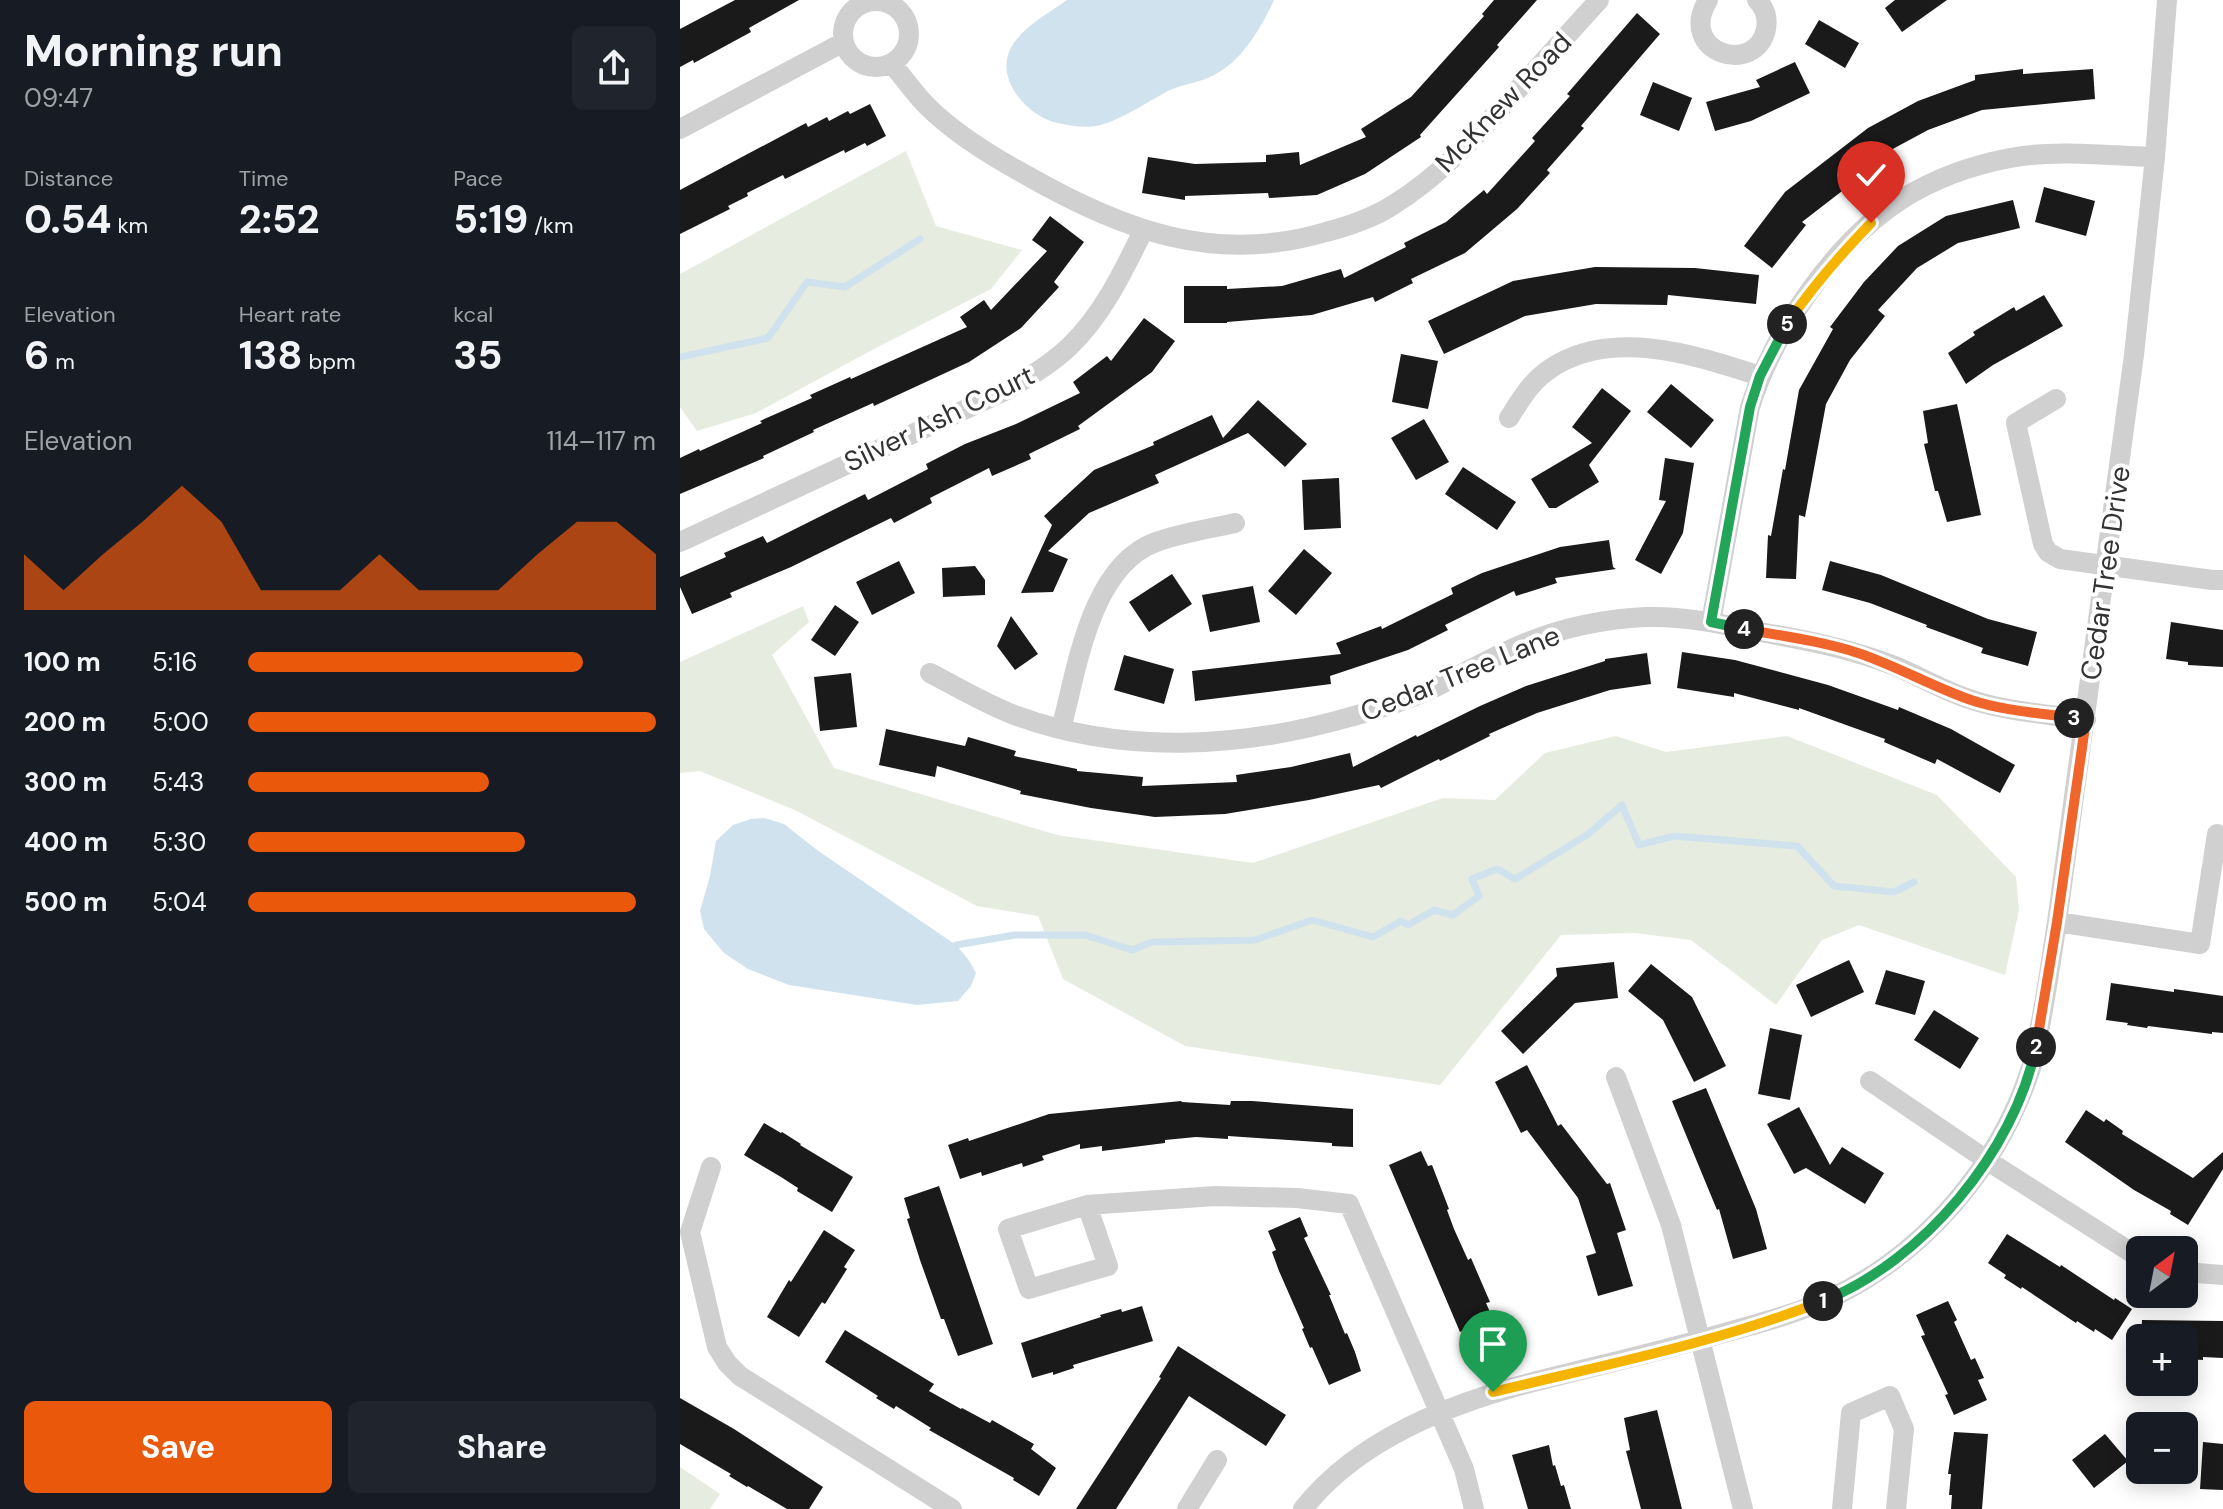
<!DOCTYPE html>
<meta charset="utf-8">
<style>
:root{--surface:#171b24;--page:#20242c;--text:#f1f3f6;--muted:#9ea1a6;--accent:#ea580c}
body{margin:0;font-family:"DM Sans",sans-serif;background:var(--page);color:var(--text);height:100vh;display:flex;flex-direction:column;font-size:30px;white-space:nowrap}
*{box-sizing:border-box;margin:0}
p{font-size:26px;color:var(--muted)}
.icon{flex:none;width:44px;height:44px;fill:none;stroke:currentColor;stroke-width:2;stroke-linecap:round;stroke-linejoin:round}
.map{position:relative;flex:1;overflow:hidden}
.details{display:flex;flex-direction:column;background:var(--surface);width:680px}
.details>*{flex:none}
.needle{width:52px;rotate:32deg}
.buttons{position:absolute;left:1446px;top:1236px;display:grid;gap:16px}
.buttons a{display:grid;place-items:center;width:72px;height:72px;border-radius:12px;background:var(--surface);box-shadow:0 4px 20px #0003;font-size:40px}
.pin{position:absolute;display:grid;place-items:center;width:68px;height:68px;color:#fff;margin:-82px -34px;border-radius:50% 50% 50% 0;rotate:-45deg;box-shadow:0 0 8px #0007}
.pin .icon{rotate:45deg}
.km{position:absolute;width:40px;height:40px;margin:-20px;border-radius:50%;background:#222;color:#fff;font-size:22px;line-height:40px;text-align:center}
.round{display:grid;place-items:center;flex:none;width:84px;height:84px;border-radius:12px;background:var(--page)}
.headline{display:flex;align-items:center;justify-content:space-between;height:136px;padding:0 24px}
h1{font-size:44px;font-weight:700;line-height:60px}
.metrics{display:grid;grid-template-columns:repeat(3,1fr);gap:12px;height:136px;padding:8px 24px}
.metrics div{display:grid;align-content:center}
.metrics b{font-size:40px;font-weight:700}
.metrics small{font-size:22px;font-weight:400}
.metrics p{font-size:22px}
.chart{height:224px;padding:16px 24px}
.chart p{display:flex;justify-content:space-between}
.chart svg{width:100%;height:144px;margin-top:8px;fill:var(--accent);opacity:.7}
.primary-button{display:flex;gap:16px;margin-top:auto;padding:16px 24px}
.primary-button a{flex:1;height:92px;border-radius:12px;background:var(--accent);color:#fff;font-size:32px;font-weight:700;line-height:92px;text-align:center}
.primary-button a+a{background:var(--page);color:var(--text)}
ul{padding:0 24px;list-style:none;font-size:26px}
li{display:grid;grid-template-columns:128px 96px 1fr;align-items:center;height:60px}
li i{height:20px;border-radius:10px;background:var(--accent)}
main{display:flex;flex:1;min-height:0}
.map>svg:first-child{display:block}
.green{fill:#e6ecdf}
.water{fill:#cfe2ee}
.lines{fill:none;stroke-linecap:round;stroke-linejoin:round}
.stream{stroke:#cfe2ee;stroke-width:7}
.building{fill:#1a1a1a}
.minor{stroke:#d0d0d0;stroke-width:20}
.split-1-casing{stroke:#fff;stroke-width:16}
.split-2-casing{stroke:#fff;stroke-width:16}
.split-3-casing{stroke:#fff;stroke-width:16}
.split-4-casing{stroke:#fff;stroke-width:16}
.split-5-casing{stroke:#fff;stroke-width:16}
.split-6-casing{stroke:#fff;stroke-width:16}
.split-1{stroke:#f5b400;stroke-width:10}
.split-2{stroke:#22a559;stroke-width:10}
.split-3{stroke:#f0652b;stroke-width:10}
.split-4{stroke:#f0652b;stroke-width:10}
.split-5{stroke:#22a559;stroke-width:10}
.split-6{stroke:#f5b400;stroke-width:10}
.labels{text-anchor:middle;stroke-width:8;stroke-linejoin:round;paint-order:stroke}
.street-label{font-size:28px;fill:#333;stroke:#fff}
</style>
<main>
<section class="details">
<div class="headline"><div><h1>Morning run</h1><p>09:47</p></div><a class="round"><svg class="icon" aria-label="share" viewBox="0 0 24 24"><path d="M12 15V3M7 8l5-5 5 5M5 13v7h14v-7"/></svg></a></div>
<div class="metrics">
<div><p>Distance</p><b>0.54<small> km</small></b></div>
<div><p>Time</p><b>2:52</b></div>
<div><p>Pace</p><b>5:19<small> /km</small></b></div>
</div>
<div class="metrics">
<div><p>Elevation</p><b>6<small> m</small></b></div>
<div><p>Heart rate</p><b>138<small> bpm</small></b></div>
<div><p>kcal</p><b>35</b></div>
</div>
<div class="chart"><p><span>Elevation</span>114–117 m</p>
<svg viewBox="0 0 160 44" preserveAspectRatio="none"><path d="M0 44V27L10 38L20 27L30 17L40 6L50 17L60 38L70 38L80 38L90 27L100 38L110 38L120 38L130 27L140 17L150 17L160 27V44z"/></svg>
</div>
<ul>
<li><b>100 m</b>5:16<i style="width:82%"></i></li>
<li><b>200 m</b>5:00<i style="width:100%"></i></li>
<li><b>300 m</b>5:43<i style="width:59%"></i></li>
<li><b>400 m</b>5:30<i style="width:68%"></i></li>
<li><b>500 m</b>5:04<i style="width:95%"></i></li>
</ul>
<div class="primary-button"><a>Save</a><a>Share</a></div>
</section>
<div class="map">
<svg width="1543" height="1509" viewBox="0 0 1543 1509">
<rect width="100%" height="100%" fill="#fff"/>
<path class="green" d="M226 151 256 226 342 250 311 289 192 350 76 413 17 431 0 407V274Z
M123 606 129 622 92 655 154 768 377 835 573 863 763 798 815 800 865 753 936 736 986 752 1107 736 1257 795 1336 877 1339 910 1325 975 1179 925 1142 940 1096 1005 1011 940 955 933 881 935 760 1085 505 1046 383 979 358 916 297 906 115 810 20 771 0 773V662Z
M0 1467 40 1494 30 1509H0Z"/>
<path class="water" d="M387 0H594C581 28 562 61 534 75 519 83 502 84 488 91 469 101 436 123 416 126 403 128 380 125 368 120 344 110 318 80 329 52 338 29 368 14 387 0Z
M84 818 104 824 137 850 276 945 288 959 296 973 291 986 278 1001 237 1005 109 985 68 969 44 953 24 929 20 911 30 876 36 841 53 825 71 819Z"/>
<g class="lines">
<path class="stream" d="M0 357 88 338 127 282 165 287 240 239
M276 945 335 935H405L452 950 472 942 575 940 632 920 693 937 721 921 728 925 754 910 773 915 799 896 792 879 817 869 835 879 907 835 942 805 959 845 994 836 1117 846 1154 886 1214 892 1234 882"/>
</g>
<path class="building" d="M55 0H119L69 28 71 32 14 63 13 60 0 67V29Z
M814 0H857L817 45 819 47 740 135 741 137 685 174 637 195 589 198 588 193 505 196V200L462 193 468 157 515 164 586 162V155L619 152 620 165 686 137 681 129 731 97 804 16 802 14Z
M1215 0H1267L1222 32 1205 8Z
M957 13 980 34 901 126 904 128 867 170 870 173 837 209 785 253 731 279 733 283 695 302 693 297 632 315 547 322V323H504V286H547V289L602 286 661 269 664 278 726 247 724 243 766 222 804 190 807 194 855 141 852 138 890 96 887 94Z
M1139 20 1179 43 1165 68 1125 44Z
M1115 62 1130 93 1071 121 1035 131 1026 102 1080 87 1076 80Z
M1343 69V74L1413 69 1415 99 1302 110 1248 130 1183 165 1188 171 1122 222 1126 225 1092 268 1064 246 1105 192 1188 128 1238 101 1295 80V75Z
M973 82 1012 98 999 131 960 115Z
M190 104 206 136 187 146 185 143 165 153 164 150 105 179 103 175 67 193 68 196 48 206 50 209 0 234V190L126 123 128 127 147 117 149 121 168 111 170 114Z
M1364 187 1415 201 1406 236 1355 222Z
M1333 200 1340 228 1278 243 1237 268 1198 310 1205 316 1170 360 1146 404 1125 517 1119 515 1116 579 1086 578 1088 535 1091 536 1103 469 1105 470 1119 390 1153 329 1150 327 1184 282 1218 246 1266 216Z
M370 216 404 242 374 282 379 287 341 328 289 362 194 406 193 403 133 430 134 432 83 456 84 458 0 494V458L19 449 20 451 82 423 80 421 132 398 130 395 170 377 171 379 287 327 280 317 304 300 311 310 367 251 352 240Z
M915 267 1015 268 1079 275 1076 304 988 295 987 305 916 304 845 316 764 354 748 321 833 281Z
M1364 295 1383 326 1313 365 1286 384 1268 353 1295 335 1293 332 1334 307 1336 311Z
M464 318 495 341 472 372 398 426 400 429 349 454 351 459 312 476 309 468 250 498 252 503 214 523 211 518 111 567 50 593 52 597 12 614 0 587V577L46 557 44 553 83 536 87 543 185 494 188 500 248 469 246 464 285 444 336 424 400 393 393 382 427 356 431 361Z
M721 354 758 361 748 409 712 402Z
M991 384 1034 420 1011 448 967 412Z
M922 388 951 411 909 465 919 482 876 508H869L851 479 912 443 892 427Z
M578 400 627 444 605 467 568 433 475 475 479 483 409 513 368 551 388 559 373 592 341 593 372 525 364 516 414 470 474 445 473 442 532 415 543 438Z
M1277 404 1301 515 1267 522 1258 491H1255L1244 444 1248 443 1243 411Z
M744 419 769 462 736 480 711 438Z
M985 458 1014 463 1003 533 981 574 955 560 986 501 979 500Z
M783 467 836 502 817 530 765 494Z
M659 478 661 528 624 530 622 480Z
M929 540 933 567 936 569 875 578 877 583 836 596 834 591 765 625 768 630 728 650 650 676 651 684 515 701 512 671 661 654 656 643 701 626 702 629 773 594 771 588 802 573 880 547Z
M624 549 652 573 616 615 588 591Z
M219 561 235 593 192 615 176 582Z
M1150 561 1201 575 1308 619 1357 632 1348 666 1301 653 1303 648 1246 627 1247 625 1190 603 1142 590Z
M295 566 305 580V595L263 597 262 568Z
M492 574 512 604 469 632 449 602Z
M573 586 580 622 530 632 522 595Z
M155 605 179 622 155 656 131 640Z
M331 616 358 654 335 670 317 646Z
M1491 622 1543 630V667L1508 665V662L1486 659Z
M1002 652 1055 660 1148 685 1218 710 1219 707 1271 729 1335 765 1320 793 1257 759 1255 764 1204 742 1205 739 1119 708V710L1054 693V697L997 688Z
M967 653 971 684 930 690 857 713 809 734 810 736 760 761 759 759 701 788 699 785 629 800 545 814 475 817 411 808 340 794 341 791 257 766 255 777 199 765 206 729 285 746 288 737 336 751 334 756 397 769V771L463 777 462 786 557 782 556 775 611 767 670 753 673 767 736 735 737 737 800 706 846 686 925 661V659Z
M444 655 494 669 484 704 434 690Z
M171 673 177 727 140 731 134 677Z
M1169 960 1184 992 1131 1017 1116 985Z
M934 962 938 998 895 1003 843 1054 821 1031 877 976 876 968Z
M971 964 1012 997 1046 1066 1014 1082 983 1020 948 991Z
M1206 970 1245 981 1235 1015 1195 1004Z
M1431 983 1494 992V989L1543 996V1033L1532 1032V1034L1468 1026 1467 1028 1447 1025 1448 1023 1426 1020Z
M1254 1010 1299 1038 1280 1069 1234 1040Z
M1090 1028 1122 1035 1110 1100 1078 1094Z
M847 1065 878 1126 881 1124 927 1184 930 1183 946 1230 937 1233 953 1286 918 1296 906 1256 916 1253 898 1198 847 1130 841 1133 815 1082Z
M1026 1088 1076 1209 1087 1249 1053 1259 1039 1209 1037 1210 992 1101Z
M501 1101 502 1102 550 1105 551 1101H572L673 1109V1147L652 1146V1143L548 1136V1139L516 1137 485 1140V1143L422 1151V1146L400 1149V1144L362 1156 364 1160 343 1167 342 1163 302 1176 301 1172 280 1179 268 1145 288 1138 289 1141 369 1114Z
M1119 1107 1150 1165 1162 1147 1204 1173 1185 1204 1126 1168 1114 1174 1087 1124Z
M1406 1110 1424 1122 1426 1119 1443 1131 1442 1134 1513 1178 1543 1152V1169L1508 1225 1490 1214 1491 1211 1454 1190 1385 1142Z
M84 1123 101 1133 102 1132 121 1144 120 1145 173 1177 152 1212 117 1191 118 1188 101 1177 64 1155Z
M741 1151 748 1166 752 1165 769 1209 767 1210 774 1229 788 1260 791 1258 810 1302 806 1303 813 1319 780 1332 709 1165Z
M259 1186 313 1344 278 1356 264 1319H261L240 1260 227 1219 230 1218 224 1198Z
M620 1217 628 1236 624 1238 651 1295H649L665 1334 667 1333 675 1352 681 1371 649 1385 632 1347 630 1348 622 1329 624 1328 599 1271 592 1252 596 1250 588 1231Z
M144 1230 175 1250 164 1267 167 1269 145 1304 142 1302 119 1337 87 1317 109 1280 111 1282Z
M1327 1234 1380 1267 1381 1265 1434 1300 1435 1298 1452 1309 1432 1340 1415 1329 1414 1332 1397 1321 1396 1323 1342 1287 1341 1289 1324 1278 1326 1275 1308 1263Z
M1268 1301 1277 1320 1274 1322 1291 1360 1295 1358 1304 1378 1298 1380 1307 1400 1274 1415 1265 1395 1268 1394 1241 1336 1245 1335 1236 1315Z
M462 1306 473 1341 393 1365 394 1368 373 1375V1372L352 1378 341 1343 421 1317 420 1315 441 1309 442 1312Z
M1462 1320 1543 1321V1358L1523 1357V1360L1504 1359V1338H1461Z
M165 1330 254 1384 249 1391 281 1409 282 1408 310 1423 312 1420 354 1444 351 1449 376 1468 359 1496 333 1480 334 1478 249 1430 251 1428 216 1406 214 1409 196 1398 198 1396 145 1362Z
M498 1346 606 1415 586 1446 509 1396 436 1509H396L481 1378 479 1377Z
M0 1398 54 1429 143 1487 129 1509H107L68 1486 67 1487 49 1476 51 1474 0 1444Z
M977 1410 1002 1509H961L954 1482 946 1451 950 1450 944 1418Z
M1274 1432 1308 1434 1302 1509H1271L1272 1495H1269L1271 1474H1268Z
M1425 1434 1448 1461 1414 1488 1392 1460Z
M1523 1442 1543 1444V1490L1520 1489Z
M869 1445 873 1466 875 1465 881 1486 884 1485 891 1509H848L832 1455Z"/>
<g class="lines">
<path class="minor" d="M1028 0C996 53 1076 77 1086 29 1088 18 1085 8 1077 0
M163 34a33 33 0 1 1 66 0a33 33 0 1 1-66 0Z
M212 64C224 78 234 93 247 106 275 134 311 156 346 175 442 230 535 265 646 232 669 226 693 218 713 205 760 176 797 135 833 95 862 63 890 32 919 0
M0 129 162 43
M1376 399 1336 423 1363 544 1368 552 1380 559 1532 580H1543
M829 418C840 401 850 383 867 371 929 326 1015 355 1080 376
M0 542 327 390C349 377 371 364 389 347 423 314 443 272 463 231
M1031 622 1070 407C1094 331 1155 242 1222 199 1254 179 1293 165 1330 158 1377 149 1428 156 1475 157
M250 673C279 688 307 705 337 716 444 755 562 748 670 717 695 710 721 703 745 692 778 677 809 658 843 644 881 628 924 619 966 617 1004 616 1043 624 1080 632 1126 640 1171 649 1215 666 1241 677 1266 692 1292 700 1329 712 1368 714 1406 720
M381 729C397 670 410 566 476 542 501 533 529 529 555 523
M1377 922 1520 944 1537 834
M936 1077 991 1225 1063 1509
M1190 1081 1308 1161 1460 1258
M31 1167 10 1232 37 1347 47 1363 60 1376 272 1509
M407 1205 428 1266 349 1289 328 1229 407 1205 535 1196 617 1198 669 1204 784 1469 794 1509
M1504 1272 1543 1275
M507 1509 537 1460
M623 1509C679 1438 772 1403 857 1381 920 1365 982 1351 1044 1333 1081 1323 1118 1313 1153 1297 1245 1253 1318 1167 1350 1071 1354 1060 1356 1047 1358 1036 1366 998 1371 960 1377 922L1454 355 1475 157 1487 0
M1162 1509 1171 1413 1210 1396 1224 1429 1216 1509"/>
</g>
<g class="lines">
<g class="split-1-casing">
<path id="split-1" d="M813 1392C923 1365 1037 1343 1143 1301"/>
</g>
<g class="split-2-casing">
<path id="split-2" d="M1143 1301C1243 1261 1334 1152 1356 1047"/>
</g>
<g class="split-3-casing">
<path id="split-3" d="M1356 1047 1377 922 1406 720 1394 718"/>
</g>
<g class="split-4-casing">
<path id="split-4" d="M1064 629C1102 636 1141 641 1178 653 1217 666 1253 687 1291 700 1324 711 1360 713 1394 718"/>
</g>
<g class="split-5-casing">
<path id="split-5" d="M1064 629 1031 622 1070 407 1080 376 1107 324"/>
</g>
<g class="split-6-casing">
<path id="split-6" d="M1107 324C1132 287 1160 255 1191 223"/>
</g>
<use href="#split-1" class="split-1"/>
<use href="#split-2" class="split-2"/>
<use href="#split-3" class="split-3"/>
<use href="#split-4" class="split-4"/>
<use href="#split-5" class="split-5"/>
<use href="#split-6" class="split-6"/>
</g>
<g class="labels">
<g class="street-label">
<text transform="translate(823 102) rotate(-46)" y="10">McKnew Road</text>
<text transform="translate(259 418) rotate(-26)" y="10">Silver Ash Court</text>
<text transform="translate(1425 573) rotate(-82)" y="10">Cedar Tree Drive</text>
<text transform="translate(780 673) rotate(-22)" y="10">Cedar Tree Lane</text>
</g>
</g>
</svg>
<div class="buttons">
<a><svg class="needle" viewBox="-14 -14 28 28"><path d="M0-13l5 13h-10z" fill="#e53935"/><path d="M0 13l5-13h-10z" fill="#9ea1a6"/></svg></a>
<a>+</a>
<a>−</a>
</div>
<div class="pin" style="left:813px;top:1392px;background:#1e9e55"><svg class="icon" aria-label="arrive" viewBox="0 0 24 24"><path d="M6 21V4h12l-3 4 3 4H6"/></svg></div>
<div class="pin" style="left:1191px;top:223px;background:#d93025"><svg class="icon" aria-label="check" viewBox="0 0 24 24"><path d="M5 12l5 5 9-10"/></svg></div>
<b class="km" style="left:1143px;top:1301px">1</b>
<b class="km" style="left:1356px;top:1047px">2</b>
<b class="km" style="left:1394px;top:718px">3</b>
<b class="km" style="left:1064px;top:629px">4</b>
<b class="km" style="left:1107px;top:324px">5</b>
</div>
</main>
